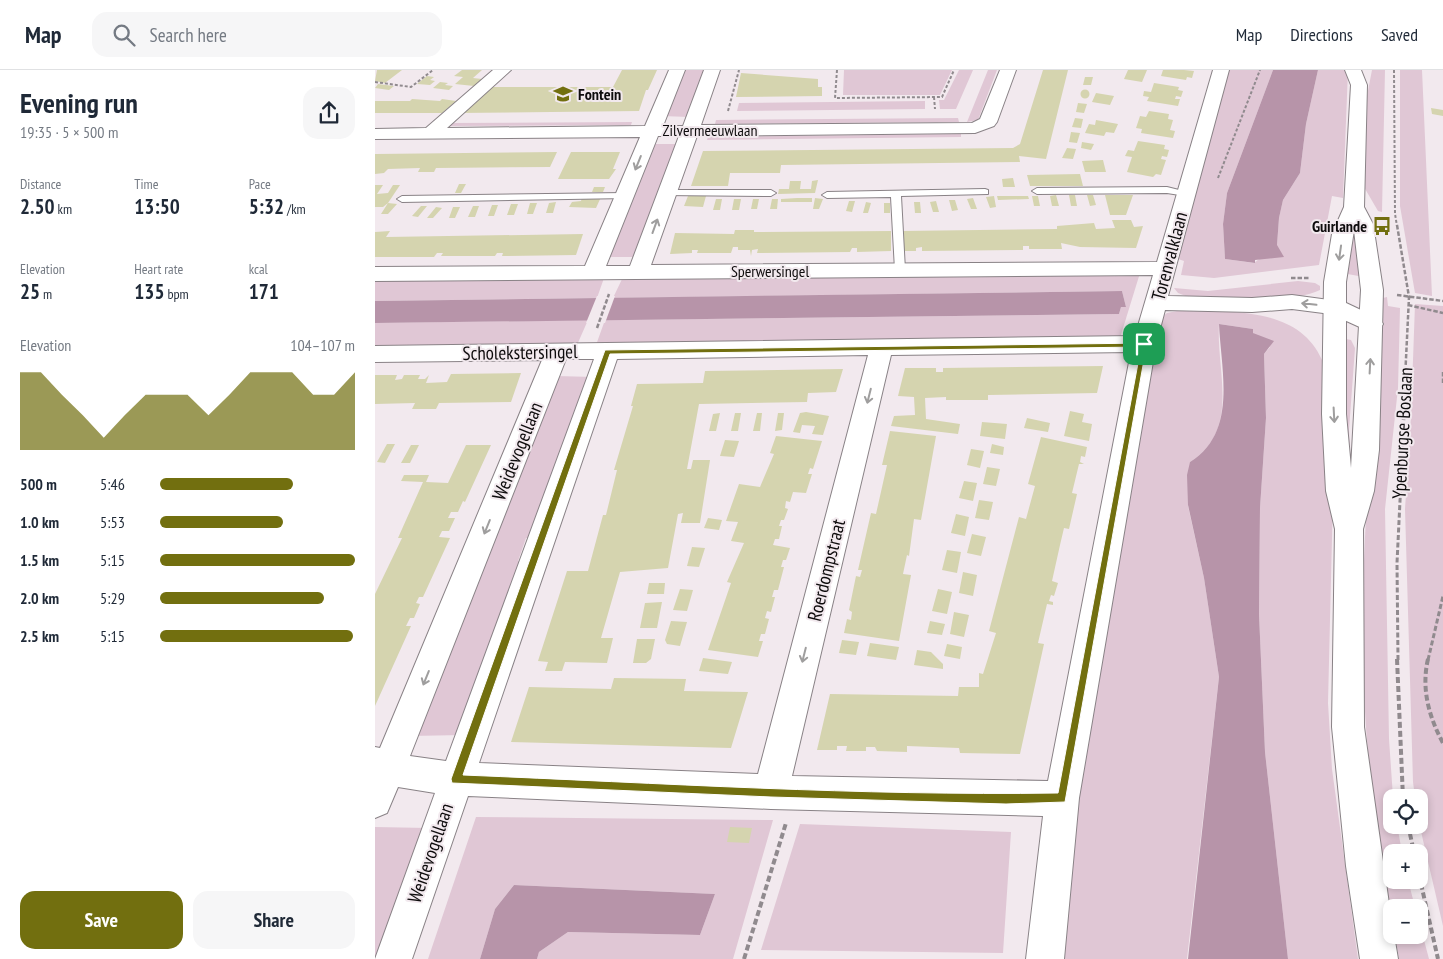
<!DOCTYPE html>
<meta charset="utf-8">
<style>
:root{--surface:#fff;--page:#f6f6f7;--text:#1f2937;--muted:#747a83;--line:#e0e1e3;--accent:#726f0f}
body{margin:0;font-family:"PT Sans Narrow",sans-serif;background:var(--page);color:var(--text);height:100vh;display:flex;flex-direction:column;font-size:19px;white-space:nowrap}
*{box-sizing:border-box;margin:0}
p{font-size:16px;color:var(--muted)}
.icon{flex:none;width:28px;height:28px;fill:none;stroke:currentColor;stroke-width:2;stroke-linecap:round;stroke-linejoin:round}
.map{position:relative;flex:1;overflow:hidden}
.panel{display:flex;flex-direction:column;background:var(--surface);width:375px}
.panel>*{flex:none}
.buttons{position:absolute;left:1008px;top:719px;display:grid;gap:10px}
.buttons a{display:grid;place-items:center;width:45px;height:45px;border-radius:10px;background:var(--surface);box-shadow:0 2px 8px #0003;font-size:25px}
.pin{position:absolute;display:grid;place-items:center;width:42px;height:42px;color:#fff;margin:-21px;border-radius:10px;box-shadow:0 2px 8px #0006}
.round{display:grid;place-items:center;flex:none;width:52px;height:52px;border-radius:15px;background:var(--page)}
.head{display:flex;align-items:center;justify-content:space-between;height:85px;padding:0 20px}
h1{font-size:28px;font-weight:800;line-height:38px}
.figures{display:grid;grid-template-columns:repeat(3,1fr);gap:8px;height:85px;padding:5px 20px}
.figures div{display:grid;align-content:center}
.figures b{font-size:21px;font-weight:800}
.figures small{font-size:14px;font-weight:400}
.figures p{font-size:14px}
.chart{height:140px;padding:10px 20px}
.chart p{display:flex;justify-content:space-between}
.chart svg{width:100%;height:90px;margin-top:5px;fill:var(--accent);opacity:.7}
.primary-button{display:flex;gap:10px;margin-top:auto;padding:10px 20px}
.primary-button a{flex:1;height:58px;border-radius:15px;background:var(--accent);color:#fff;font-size:20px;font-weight:800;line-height:58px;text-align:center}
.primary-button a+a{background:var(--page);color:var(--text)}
ul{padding:0 20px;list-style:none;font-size:16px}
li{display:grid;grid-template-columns:80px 60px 1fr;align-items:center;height:38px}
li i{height:12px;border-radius:6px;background:var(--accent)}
header{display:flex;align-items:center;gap:30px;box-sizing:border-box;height:70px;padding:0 25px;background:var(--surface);border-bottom:1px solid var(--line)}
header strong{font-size:24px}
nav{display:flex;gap:28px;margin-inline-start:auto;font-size:18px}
.search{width:350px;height:45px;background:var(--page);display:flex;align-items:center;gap:12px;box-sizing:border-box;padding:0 18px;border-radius:15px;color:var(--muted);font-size:19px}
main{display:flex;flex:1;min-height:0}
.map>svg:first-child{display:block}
.green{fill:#e0c7d5}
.water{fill:#b794a9}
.pier{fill:#f2e9ee}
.building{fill:#d5d4af}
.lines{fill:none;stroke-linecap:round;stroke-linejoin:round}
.lane-casing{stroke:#898286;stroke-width:2}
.street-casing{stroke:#898286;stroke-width:2}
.secondary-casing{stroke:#898286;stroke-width:2}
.path-far3{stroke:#908a8e;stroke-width:2;stroke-dasharray:3 2;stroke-linecap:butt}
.path-far2{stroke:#908a8e;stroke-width:2.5;stroke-dasharray:4.5 2;stroke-linecap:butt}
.path-far1{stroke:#908a8e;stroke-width:3;stroke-dasharray:5 2.5;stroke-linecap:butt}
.path{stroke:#908a8e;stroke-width:4;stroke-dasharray:6 3;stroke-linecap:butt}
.lane{fill:#fff;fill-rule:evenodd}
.street{fill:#fff;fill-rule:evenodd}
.secondary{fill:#fff;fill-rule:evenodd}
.oneway{stroke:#9f9e9e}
.route{fill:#726f0f;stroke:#fff;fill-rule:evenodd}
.labels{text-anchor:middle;stroke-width:4;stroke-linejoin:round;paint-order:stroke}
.far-poi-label{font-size:16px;font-weight:bold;fill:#0e0c0d;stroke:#f2e9ee;text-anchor:start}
.far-street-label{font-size:16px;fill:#0e0c0d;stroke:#f2e9ee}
.street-label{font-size:19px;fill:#0e0c0d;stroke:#f2e9ee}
</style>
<header>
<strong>Map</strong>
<div class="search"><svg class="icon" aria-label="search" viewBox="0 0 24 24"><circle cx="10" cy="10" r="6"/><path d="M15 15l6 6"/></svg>Search here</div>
<nav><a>Map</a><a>Directions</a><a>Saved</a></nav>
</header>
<main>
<section class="panel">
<div class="head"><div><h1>Evening run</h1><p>19:35 · 5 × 500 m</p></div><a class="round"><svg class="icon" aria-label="share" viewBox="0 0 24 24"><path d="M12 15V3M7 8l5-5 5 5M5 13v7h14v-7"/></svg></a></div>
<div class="figures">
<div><p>Distance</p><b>2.50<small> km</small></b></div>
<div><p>Time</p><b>13:50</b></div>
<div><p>Pace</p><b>5:32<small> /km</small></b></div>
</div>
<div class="figures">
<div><p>Elevation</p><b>25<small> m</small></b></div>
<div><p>Heart rate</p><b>135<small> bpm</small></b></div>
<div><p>kcal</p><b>171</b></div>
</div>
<div class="chart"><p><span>Elevation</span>104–107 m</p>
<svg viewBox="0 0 160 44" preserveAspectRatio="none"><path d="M0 44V6L10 6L20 17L30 27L40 38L50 27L60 17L70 17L80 17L90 27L100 17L110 6L120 6L130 6L140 17L150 17L160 6V44z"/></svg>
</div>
<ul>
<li><b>500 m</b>5:46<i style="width:68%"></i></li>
<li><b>1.0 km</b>5:53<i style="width:63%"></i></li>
<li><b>1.5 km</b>5:15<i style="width:100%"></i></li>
<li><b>2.0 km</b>5:29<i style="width:84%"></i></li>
<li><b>2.5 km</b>5:15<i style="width:99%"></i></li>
</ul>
<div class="primary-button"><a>Save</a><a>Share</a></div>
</section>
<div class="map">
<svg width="1068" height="889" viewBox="0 0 1068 889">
<rect width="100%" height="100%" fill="#f2e9ee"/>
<path class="green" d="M306 0H331L314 47 287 46Z
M469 0H577L565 25H468Z
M584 0H598L581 39H565L564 30H569Z
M613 0H622L603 50 592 52Z
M853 0H898L852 123 848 154 850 189 879 193 902 175 904 148 908 130 925 103 931 54 943 0H973L968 128 957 126 944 195 839 208 806 205 809 191 803 189Z
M997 0H1010L1007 142 1003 141 989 117 992 26Z
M1025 0H1047L1057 226 1040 223 1025 136Z
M550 31V39L362 41 364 33Z
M583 48 584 52 340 54 341 50Z
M257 52 256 55 71 56 73 53Z
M586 64V67L332 70 333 67Z
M276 74H304L263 187H230Z
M977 145 989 207 967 203Z
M765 203 745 268 221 275 230 250 744 244 746 237H751L747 221 238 228 248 207Z
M229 208 222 228 0 231V210Z
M923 211 940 213 945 216V220C916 234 850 228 816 228L803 223 799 218 833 221Z
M1012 227 1013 236 1025 238 1023 318 1010 439 1014 669 1018 727 1016 755H1022L1027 782H1016V810H1033L1040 837 1016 838V846C1007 783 996 721 991 658 981 515 996 370 1008 228Z
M1040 234 1068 236V856L1044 753V728L1040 727 1038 712 1030 439 1036 346Z
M802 241C852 242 923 235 947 290L958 427 953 633 957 699 983 889H913L890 682 884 544 885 438 891 348 889 284 895 277 878 263V259L844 254C841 302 866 360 815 392L813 436 829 508 844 607 812 889H684L713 645 769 315 787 247 792 243Z
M213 250 202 275 0 278V253Z
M966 268 976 270 980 278 974 360 977 428 973 427Z
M181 306 219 307 160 469 151 468 143 491H151L88 665 35 666Z
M101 747 398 750 358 889H162L164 882 193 862 325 865 340 824 139 815 120 839 105 889H53Z
M425 754 636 762 628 883 386 880Z
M0 757 53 758 0 889Z
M1044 851 1054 889H1024L1020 865H1044Z"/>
<path class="water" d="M898 0H943L931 54 925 103 908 130 904 148 902 175 909 187 880 190V193L850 189 848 154 852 123Z
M747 221 751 237H746L744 244 0 253V231Z
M844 254 878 259V263L899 271 889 284 891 348 885 438 884 544 890 682 913 889H813L844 607 829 508 813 435 812 405 815 392C863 362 846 301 844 254Z
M139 815 340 824 325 865 193 862 164 882 162 889H105L120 839Z"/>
<path class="pier" d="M222 226H240L230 253H211Z"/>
<path class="building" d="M2 0H27L10 13 0 11Z
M87 0H107L98 8 107 9 99 16 80 14 88 7 79 6Z
M247 0H282L273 20H271L264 41 82 43 112 17H238Z
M668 0H693L671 89 644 86 645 92 406 95 405 103H355L353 116H316L328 81 638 78 645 74Z
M753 0H772L767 12 749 9Z
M788 0H809L819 1 817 8 812 7 811 10 786 6Z
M366 3 443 9V17H447V26L361 27Z
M52 6 59 7 55 10 60 11 55 15 42 14Z
M710 7H718L716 15H708Z
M65 12 73 13 70 15 78 16 74 20 58 18Z
M779 13 804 17 803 20 808 21 806 27 801 26 800 29H805L803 36 772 31 774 27 768 26 769 21 776 22Z
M3 14 19 16 14 20 0 18Z
M705.5 24a4.5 4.5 0 1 1 9 0a4.5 4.5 0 1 1-9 0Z
M721 23 739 26 735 35 717 32Z
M37 29 65 31 67 29 81 31 67 43H0V31H35Z
M703 33 712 34 709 43 701 42Z
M1056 38 1068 40V46L1057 44Z
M774 41 794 44 793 49 798 50 795 60 800 61 798 68 766 63 767 59 761 58 765 46 771 47Z
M700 48 708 49 706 58 697 57Z
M721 50 743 54 739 63 731 62 729 66 710 63 714 54 720 55Z
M696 62 705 63 702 73 694 72Z
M763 71 790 75 789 79 794 80 792 87 787 86 786 89 791 90 786 105 781 104 778 107 752 102 757 87 750 86 753 80 759 81Z
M707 72 719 74 716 80 706 78Z
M692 78 701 79 698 89 687 88Z
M182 82 175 97 61 98 59 102H43L45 98 13 99 9 103 0 104V84Z
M196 82H245L238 99H241L234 109H183Z
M728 90 731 102H710L707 91Z
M705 104 708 116H655L652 105Z
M638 108 640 117H628L627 109Z
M443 110 440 123 403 124 404 119H414L415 111H426L425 119H436L437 111Z
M84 114H91L86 123H80Z
M0 115H8L2 124 13 123 18 115H25L13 133 8 137H0Z
M219 117H230L228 122H217Z
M681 125 684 136H677L675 126Z
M694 125H700L702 136H696Z
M712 125H718L721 135 715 136Z
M730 125H758L751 145H735Z
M313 126H331L328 137 309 136Z
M619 126 621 137 615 138 611 127Z
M622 126H653L654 129 623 130Z
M657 126H663L665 136H659Z
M207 127H226L221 138 194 137 197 132 206 131Z
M422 128H437V132H406V129Z
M440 128 448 129 444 139H438Z
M598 128 602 139H596L592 129Z
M341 129H347L345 140H338Z
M359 129H366L364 140H357Z
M378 129H384L382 139H376Z
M397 129H403L402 139H395Z
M574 130H580L583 140 577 141Z
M474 131H480L477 142 471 141Z
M561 131 564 142H558L555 132Z
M181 132 178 143H171L174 133Z
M491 132 496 133 493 143H488Z
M539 132H545L546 143H540Z
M13 133 22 134 13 144H6Z
M155 133H162L158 144H152Z
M509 133H515V143H509Z
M136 134H143L139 145H132Z
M117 135H123L119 146H113Z
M46 136H52L43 147 37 146Z
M98 136H104L100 147H93Z
M61 137 67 138 58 148H52Z
M78 137H85L80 148H74Z
M737 150H756L759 157 768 156 761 178 705 177 686 173 687 179H654V176H648V180L547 181V177L541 178V181H527V161L682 159V156L719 153 721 159 740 158Z
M360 160H379V162L516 161V181L482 182V178H477L475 182 382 183 383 179 377 180 376 186 375 180H363V177H358L356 183H322L323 180H317V183L295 184 300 163 359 164Z
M15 161 11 167 208 164 201 185 127 186 128 183H122L120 186H66L68 183H62L59 187H0V162Z
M728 296 722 323 613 325V330H571V327L550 328 551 349 585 354 583 364 516 356 519 346 540 345 539 327 523 326 530 298H561V302H568V298Z
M468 299 461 322 433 323 432 332 324 334 312 399H316L318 390H335L325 453H306L308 443 303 444 293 498 245 502 226 568H238L232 593 190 592 187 601H170L173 592 163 591 192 501H213L228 445H231L242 400H239L258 336H256L262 314 328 313 330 301Z
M146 303 136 332 64 333 61 339H37L40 333 0 334V305H22L20 310 27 309 29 305H45L43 309H50L54 305 51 313 72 312 76 304Z
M695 341 709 344 707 352 717 354 714 371 689 366Z
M431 342 454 346 448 365 437 364 440 356 427 355 425 363 418 362 425 343Z
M345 343 341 361H334L338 344Z
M360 343H366L363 361H356Z
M382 343H387L385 361H378Z
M403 343H409L407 360 400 361Z
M652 348 675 353 673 362 649 358Z
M607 352 632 354 630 369 605 366Z
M515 361 561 366 546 450 539 449 534 486 532 485 528 504 536 505 524 571 469 563 472 549 476 550 477 542 474 540 481 506 485 507 487 500H483L496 443 501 444 512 395H507Z
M401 366 447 371 438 399 435 398 433 404H437L431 423 418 422 415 432 411 431 410 438 413 439 409 450H406L404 456H407L404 469H400L398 475 415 478 411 490H408L406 497H409L403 520H399L397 527H400L396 542 392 541 390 548 394 549 390 564H386L384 571H388L383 587 333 580 356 513 352 512 369 473 356 471 363 452 351 451 364 414 385 417 399 384 395 383Z
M666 367 712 377 710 387 706 386 705 392 709 394H704L697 423 702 424 694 459 689 458 685 475 677 511 683 513 679 526 676 525 674 531 678 532V535L672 534 663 573 669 574 645 684 585 683 584 678 532 676V682L502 681 500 677H491V681H471L472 676H462V680H442L455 624 583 626 584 617H604V603L608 604 621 563 614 561 644 447 651 449 660 416 653 414Z
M350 370 364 371 359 387 345 386Z
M12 374H20L10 393 2 392Z
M617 374 629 377 628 385 615 383Z
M36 375H44L35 393H26Z
M91 375H116L90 432 88 431 83 442H76L73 448H80L74 461H67L64 467 75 468 48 527H44L41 533 45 534 39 548H35L31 556H36L0 636V524L27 468H23L48 412 26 411 29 405H54L51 412 73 413Z
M596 379 609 381 605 398 592 395Z
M612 397 625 399 621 416 608 414Z
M589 411 602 413 598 431 584 428Z
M604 430 618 432 614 450 600 448Z
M581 444 594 447 590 466 576 463Z
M333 448 347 450 344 460 329 458Z
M597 464 611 467 606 486 592 483Z
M317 477 330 478 324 497 312 496Z
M572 480 586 482 582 503 567 500Z
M588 502 602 505 598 526 584 523Z
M274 513H290L289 524H272Z
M305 519 318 520 312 541 298 540Z
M563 519 577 522 572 544 557 541Z
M287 532 282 558H265L270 533Z
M579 542 594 545 589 567 575 564Z
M296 551 312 552 305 576 292 574 290 570Z
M555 551 570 554 567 565 552 563Z
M262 569H280L276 589 271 593H258Z
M467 570 484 572 481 585 464 583Z
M495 573 524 577 521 590 492 586Z
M572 574 587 577 585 589 569 586Z
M542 580 556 582 568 594V599L539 595Z
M328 588 357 592 353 604 324 601Z
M239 608 311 609 309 621 373 622 356 678 136 672 154 617 236 619Z
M355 757 377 758 374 773 352 772Z"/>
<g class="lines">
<g class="lane-casing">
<path id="lane" d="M792 117 816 123 811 126 792 123 662 124 657 121 662 118Z
M610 119 613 120V124L526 126 530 200 525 203 520 200 516 127 452 128 447 125 452 122Z
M291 120H396L401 123 396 126 288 125V121Z
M250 123 255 126 253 128 27 132 22 129 27 126Z"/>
</g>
<g class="street-casing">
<path id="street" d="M118 0H136L72 58 270 56 294 0H310L288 56H308L329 0H345L326 55 597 53 605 49 625 0H641L622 52 619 56 600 63 322 66 276 195 782 192 838 0H854L793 226 877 228 917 225 969 232 1005 249 1008 254 1005 259 997 261 989 259 956 244 917 239 877 242 790 240 781 274 704 728 689 889H651L668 746 396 739 93 726 37 889H0L60 723 23 717 12 743 0 748V677L5 678 167 290 0 292V276L760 266 778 205 0 211V197L210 196 265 67 0 69V59L51 58ZM283 66H304L255 196H231ZM756 282 673 711 417 706 516 285ZM493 285 383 704 104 693 242 289ZM191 289H219L71 691 35 686Z"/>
</g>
<g class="secondary-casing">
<path id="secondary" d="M970 0H986L992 15 989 137 998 154 1008 220 1004 380 999 421 988 459 989 657 1016 848V865H1019L1023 889H985L971 796 957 657 960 459 951 421 947 344 949 212 957 164 969 137 976 15ZM979 160 986 220 976 398 971 344V212Z"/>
</g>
<path class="path-far3" d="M462 0 460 28 567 27 579 0
M1019 0 1020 144 1022 156
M0 12 36 17 58 0
M559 27 560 39
M353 41 364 0
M843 108 885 0"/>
<path class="path-far2" d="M1022 155 1034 227 1028 350
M916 208H935
M1022 225 1068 231
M1033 235 1068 243
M222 258 234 224
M1068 302V315"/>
<path class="path-far1" d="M1023 590 1022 493 1029 348
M1053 590 1068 526"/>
<path class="path" d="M1022 589 1028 728
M1053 589C1046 619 1054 647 1068 673
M1033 755 1039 782
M1044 805 1063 889
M369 889 411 753"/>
<use href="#lane" class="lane"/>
<use href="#street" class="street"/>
<use href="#secondary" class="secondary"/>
</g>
<defs><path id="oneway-shaft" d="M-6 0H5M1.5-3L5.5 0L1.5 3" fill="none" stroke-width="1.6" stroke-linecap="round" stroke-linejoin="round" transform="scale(1.25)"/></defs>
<g class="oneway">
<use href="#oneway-shaft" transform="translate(263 93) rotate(112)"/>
<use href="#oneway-shaft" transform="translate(280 156) rotate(-70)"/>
<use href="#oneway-shaft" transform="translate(965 183) rotate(98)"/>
<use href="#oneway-shaft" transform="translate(934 234) rotate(-174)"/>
<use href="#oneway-shaft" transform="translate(995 296) rotate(-87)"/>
<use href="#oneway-shaft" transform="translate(494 326) rotate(104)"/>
<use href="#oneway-shaft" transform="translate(959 345) rotate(87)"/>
<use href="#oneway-shaft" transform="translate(112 457) rotate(112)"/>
<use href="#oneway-shaft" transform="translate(429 585) rotate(104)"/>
<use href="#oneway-shaft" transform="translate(51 608) rotate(112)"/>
</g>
<path class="route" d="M772 273 690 732 631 734 396 727 77 713 76 709 230 280ZM766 277 683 723C484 726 286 713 88 705L235 284Z"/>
<defs>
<g id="school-bare" transform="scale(1.5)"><path d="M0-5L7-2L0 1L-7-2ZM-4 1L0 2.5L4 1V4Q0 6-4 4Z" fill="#726f0f" stroke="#f2e9ee" stroke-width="2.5" paint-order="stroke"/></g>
<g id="bus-bare" transform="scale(1.5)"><path d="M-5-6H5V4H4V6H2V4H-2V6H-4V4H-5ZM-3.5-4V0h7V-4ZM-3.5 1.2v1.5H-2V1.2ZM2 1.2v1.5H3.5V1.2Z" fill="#726f0f" stroke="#f2e9ee" stroke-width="2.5" paint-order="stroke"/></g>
</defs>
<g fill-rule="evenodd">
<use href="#school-bare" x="188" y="24"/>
<use href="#bus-bare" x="1007" y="156"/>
</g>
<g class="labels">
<g class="far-poi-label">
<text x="203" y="30">Fontein</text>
<text x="992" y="162" text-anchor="end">Guirlande</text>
</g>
<g class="far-street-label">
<text x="335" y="66">Zilvermeeuwlaan</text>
<text x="395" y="207">Sperwersingel</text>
</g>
<g class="street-label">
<text transform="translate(794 186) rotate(-75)" y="7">Torenvalklaan</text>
<text transform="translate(145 282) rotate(-1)" y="7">Scholekstersingel</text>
<text transform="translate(1027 363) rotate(-87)" y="7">Ypenburgse Boslaan</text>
<text transform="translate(142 381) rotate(-68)" y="7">Weidevogellaan</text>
<text transform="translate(451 500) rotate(-76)" y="7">Roerdompstraat</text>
<text transform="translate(55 783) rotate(-71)" y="7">Weidevogellaan</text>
</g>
</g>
</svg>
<div class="buttons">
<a><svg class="icon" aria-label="locate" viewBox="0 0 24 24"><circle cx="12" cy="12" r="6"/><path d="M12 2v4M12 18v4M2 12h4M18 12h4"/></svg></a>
<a>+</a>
<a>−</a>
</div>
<div class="pin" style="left:769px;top:274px;background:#1e9e55"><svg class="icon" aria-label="arrive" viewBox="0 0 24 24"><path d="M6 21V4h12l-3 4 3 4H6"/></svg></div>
</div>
</main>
